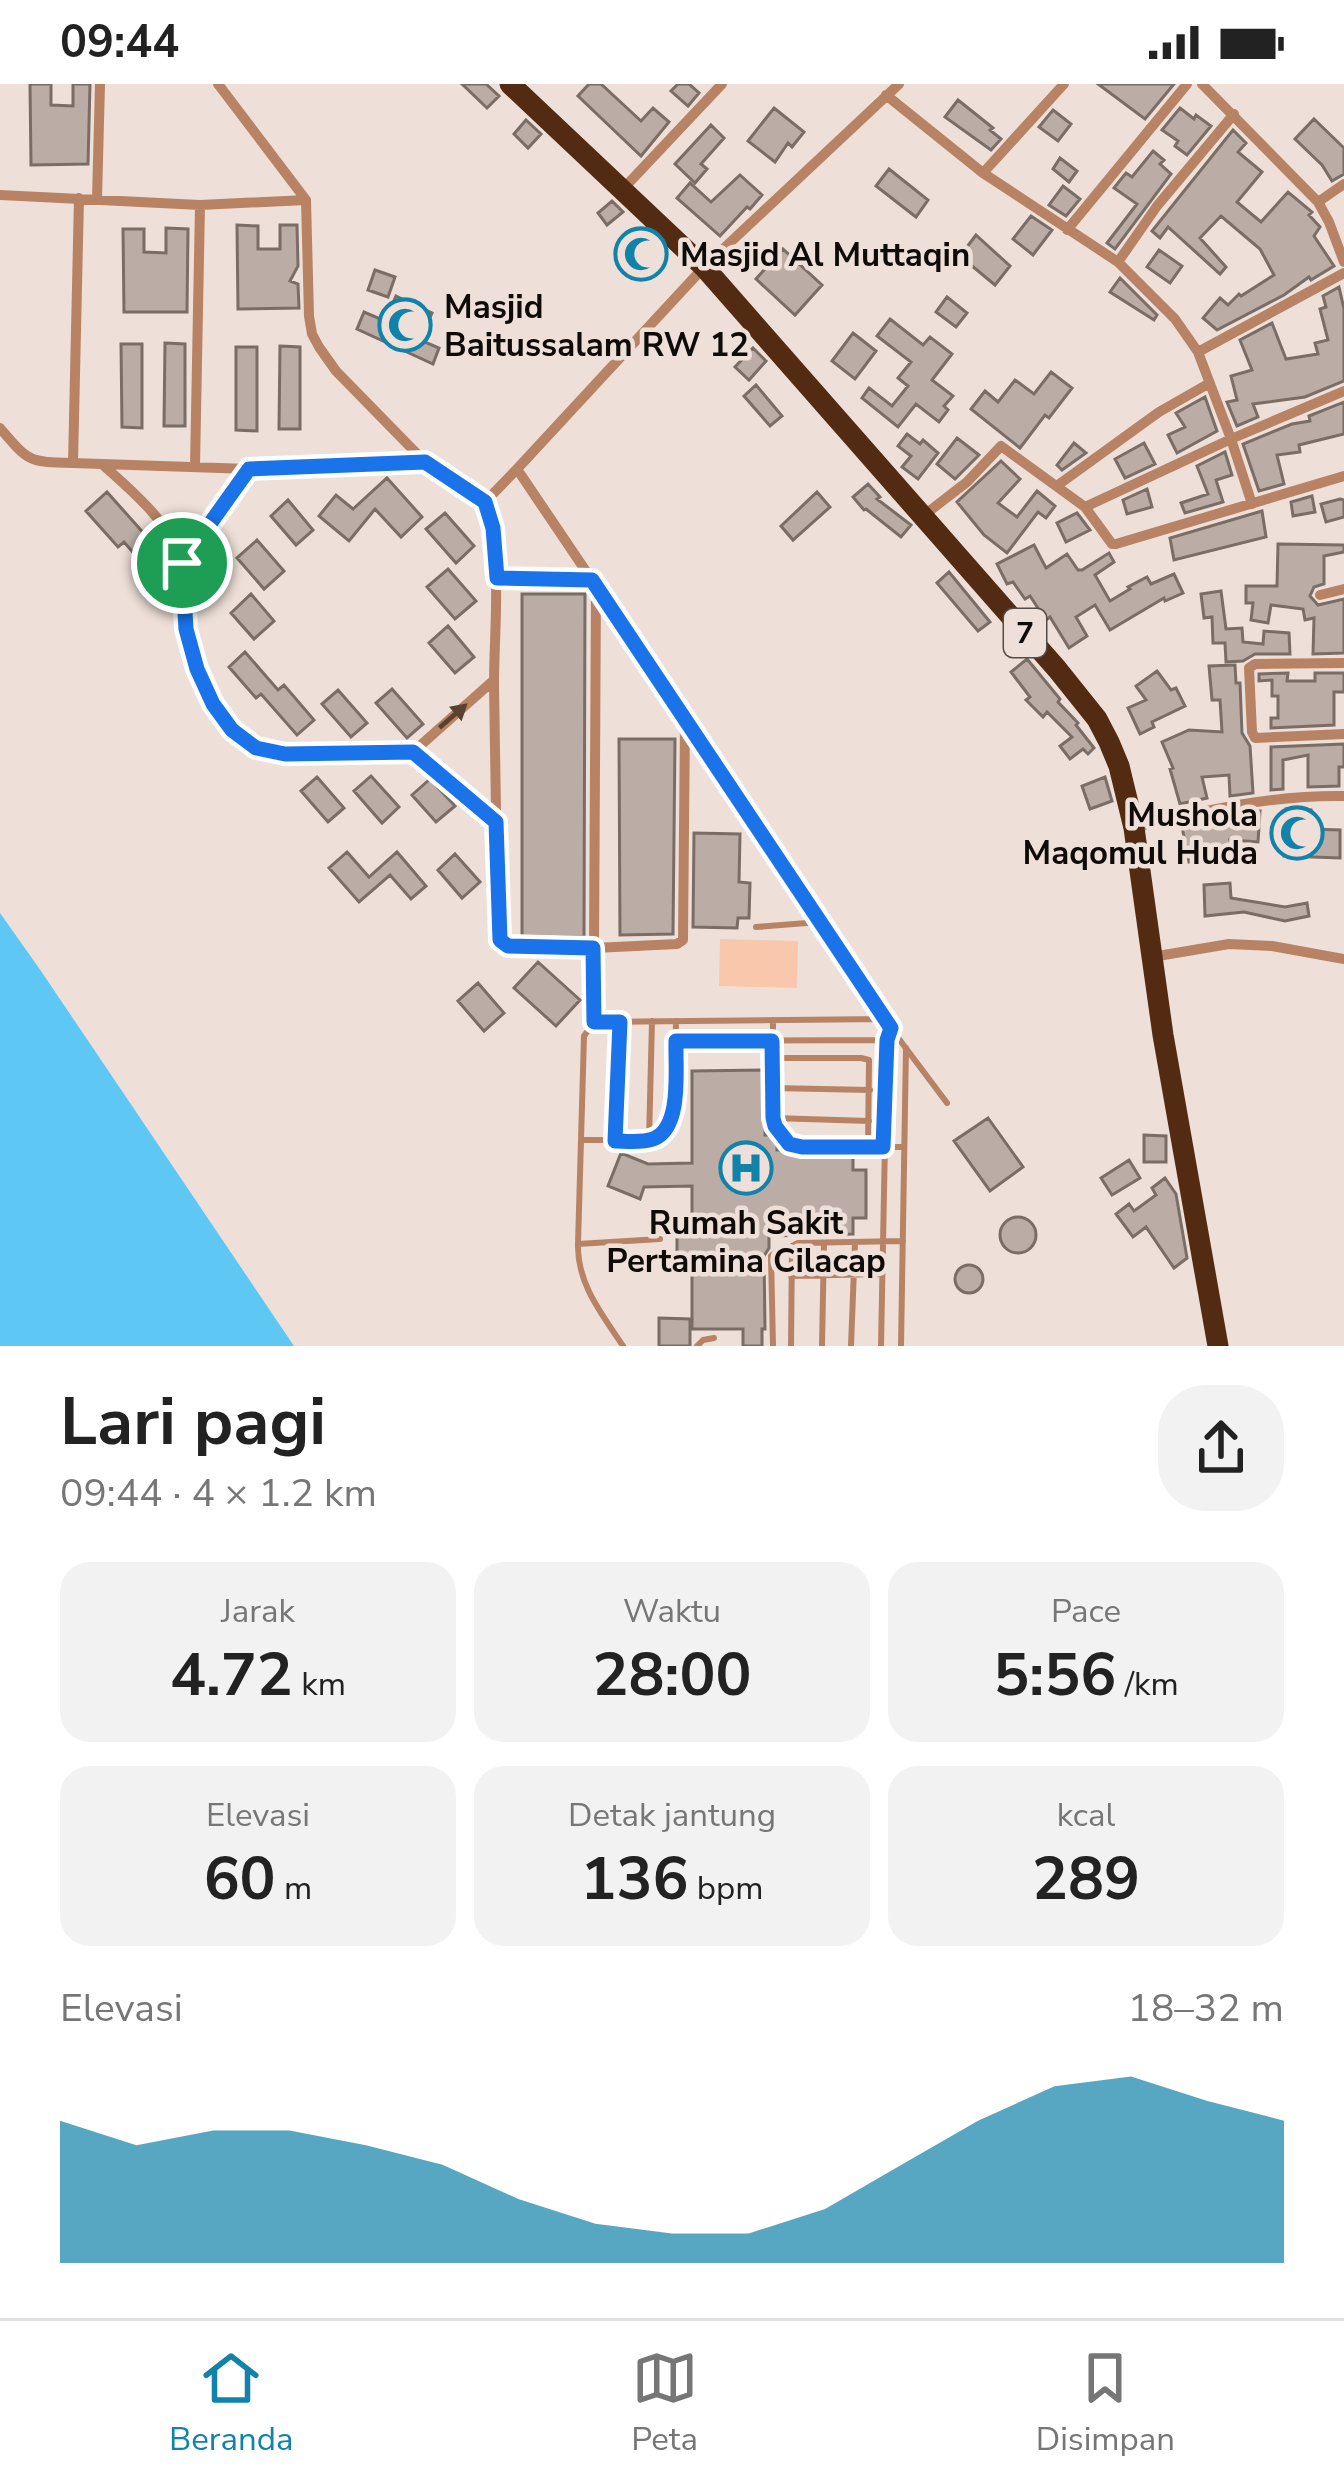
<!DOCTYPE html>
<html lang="id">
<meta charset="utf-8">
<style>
:root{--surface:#fff;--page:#f2f2f2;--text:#222;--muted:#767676;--line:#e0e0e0;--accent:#1183aa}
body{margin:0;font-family:"Nunito Sans",sans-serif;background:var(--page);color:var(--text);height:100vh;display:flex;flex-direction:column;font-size:45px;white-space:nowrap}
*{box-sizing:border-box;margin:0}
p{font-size:39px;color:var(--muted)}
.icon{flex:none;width:66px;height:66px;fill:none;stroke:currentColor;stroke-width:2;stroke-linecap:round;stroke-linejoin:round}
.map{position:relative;height:1262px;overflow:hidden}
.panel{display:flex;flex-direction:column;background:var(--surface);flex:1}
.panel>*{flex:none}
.pin{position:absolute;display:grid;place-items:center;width:102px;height:102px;color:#fff;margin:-51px;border:6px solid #fff;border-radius:50%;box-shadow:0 3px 12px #0007}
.round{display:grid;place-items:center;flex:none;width:126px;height:126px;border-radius:48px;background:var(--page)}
.overview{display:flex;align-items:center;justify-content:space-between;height:204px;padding:0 60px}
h1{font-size:66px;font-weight:700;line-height:90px}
.figures{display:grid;grid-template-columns:repeat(3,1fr);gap:18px;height:204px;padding:12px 60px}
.figures div{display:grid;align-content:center;border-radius:30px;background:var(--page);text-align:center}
.figures b{font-size:60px;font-weight:700}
.figures small{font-size:33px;font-weight:400}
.figures p{font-size:33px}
.chart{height:336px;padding:24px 60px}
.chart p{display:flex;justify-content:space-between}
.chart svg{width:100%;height:216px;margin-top:12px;fill:var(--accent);opacity:.7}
.status{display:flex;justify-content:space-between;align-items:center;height:84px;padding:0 60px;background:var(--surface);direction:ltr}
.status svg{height:33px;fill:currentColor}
.tab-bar{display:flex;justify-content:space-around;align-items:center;height:168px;border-top:3px solid var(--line);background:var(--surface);font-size:33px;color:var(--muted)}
.tab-bar a{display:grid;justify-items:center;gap:6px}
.tab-bar .active{color:var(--accent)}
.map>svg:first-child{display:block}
.green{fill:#f8c7ac}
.water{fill:#5fc7f3}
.building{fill:#bbada6;stroke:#796d66;stroke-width:3}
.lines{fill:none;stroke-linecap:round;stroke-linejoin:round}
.lane{stroke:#b88365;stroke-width:6}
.street{stroke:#b88365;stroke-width:10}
.highway{stroke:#532b13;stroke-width:21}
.oneway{fill:#5b4132}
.route-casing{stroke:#fff;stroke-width:24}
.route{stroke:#1a73e8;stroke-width:15}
.labels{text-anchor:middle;stroke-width:9;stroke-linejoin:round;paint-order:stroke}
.shield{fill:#eee0d8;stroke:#524b47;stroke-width:3}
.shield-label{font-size:30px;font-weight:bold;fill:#0f0b09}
.poi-label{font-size:33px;font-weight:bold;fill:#0f0b09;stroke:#eee0d8;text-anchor:start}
</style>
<div class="status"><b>09:44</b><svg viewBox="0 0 49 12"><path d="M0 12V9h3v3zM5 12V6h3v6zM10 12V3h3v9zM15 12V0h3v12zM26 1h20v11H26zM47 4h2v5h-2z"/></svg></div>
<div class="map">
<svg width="1344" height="1262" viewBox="0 0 1344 1262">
<rect width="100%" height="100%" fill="#eee0d8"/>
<path class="green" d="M720 855 798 857 797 904 719 902Z"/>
<path class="water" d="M0 829 41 887 294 1262H0Z"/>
<path class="building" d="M30 0H51V21L73 22V0H90L88 80 31 81Z
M462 0H486L499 12 487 24Z
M589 0H601L641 37 653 24 669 38 641 72 578 12Z
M678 0H689L699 9 688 22 671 7Z
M1098 0H1174L1145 35Z
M958 16 993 44 990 46 1001 55 991 66 945 33Z
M774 24 804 48 792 63 788 59 775 78 748 57Z
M1180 24 1194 35 1196 31 1211 42 1187 71 1175 62 1178 57 1162 46Z
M1053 26 1071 40 1058 57 1039 43Z
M1314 35 1344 64V90L1332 97 1322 81 1295 55Z
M526 36 541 50 528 64 514 50Z
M711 41 724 54 701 80 707 85 695 99 675 80Z
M1233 46 1246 59 1238 68 1262 88 1237 118 1261 138 1288 108 1312 128 1309 131 1320 143 1314 152 1334 182 1311 196 1309 193 1284 211 1217 246 1203 234 1220 214 1228 221 1239 210 1241 212 1274 191 1260 165 1221 132 1200 154 1226 183 1220 190 1168 143 1160 154 1152 147Z
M1153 67 1164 76 1160 80 1171 90 1115 165 1107 159 1137 120 1114 104 1126 89 1132 93Z
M1060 74 1077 87 1069 98 1053 85Z
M889 85 928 116 916 133 876 102Z
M740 91 762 111 750 125 747 123 720 152 677 114 690 99 711 118Z
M1063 102 1080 115 1066 132 1049 121Z
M612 117 623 128 607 141 598 129Z
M1031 132 1052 146 1033 171 1013 155Z
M237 141 258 142V165H280V141H297L298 182 290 197 298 200 299 224 238 225Z
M166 144 188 145 187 228H124L123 145H144V168L166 169Z
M976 151 1010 182 995 201 960 172Z
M631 152 660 163 650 188 621 177Z
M783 165 822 201 795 231 756 195Z
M1159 166 1182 182 1170 199 1147 183Z
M375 186 395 193 388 213 368 206Z
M1120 194 1157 231 1154 236 1110 208Z
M1339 203 1344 225V297L1305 313 1253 320 1258 333 1237 342 1227 318 1237 316 1231 292 1252 286 1240 256 1272 239 1286 275 1318 270 1315 259 1328 256 1320 225 1326 223 1323 212Z
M396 212 432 229 420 256 439 264 433 280 357 245 364 228 385 237Z
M947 213 967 229 956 243 936 228Z
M890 235 923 261 930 253 952 270 932 296 953 312 944 322 948 326 939 338 916 320 898 343 862 314 869 304 892 322 908 302 898 294 911 278 877 252Z
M853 249 876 267 855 295 832 277Z
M165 259 185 260V342H164Z
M121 260H142V344L122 343Z
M280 262 300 263V345H279Z
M236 263H257V347L236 346Z
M753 264 766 277 749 296 735 283Z
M1051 288 1072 304 1049 334 1045 331 1020 364 971 325 985 307 998 318 1015 296 1034 310Z
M756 301 782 332 770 342 744 312Z
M1205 313 1217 347 1177 369 1168 351 1185 343 1176 329Z
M1344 318V350L1299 361 1300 368 1277 371 1284 400 1259 407 1243 360 1292 340 1310 337 1309 332Z
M907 350 920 360 923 356 938 369 918 395 902 383 911 372 898 362Z
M957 354 979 371 955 395 937 380Z
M1074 359 1086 369 1062 386 1057 381Z
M1144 359 1155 380 1125 394 1115 375Z
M1225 368 1232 391 1216 396 1223 418 1185 429 1181 419 1208 410 1197 382Z
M1001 377 1020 395 998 419 1017 433 1037 407 1055 422 1046 434 1038 428 1007 469 984 451 957 418Z
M387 394 422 433 401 453 375 425 349 457 319 432 336 411 353 425Z
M868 400 880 413 877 415 911 441 901 453 866 425 864 426 853 413Z
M1147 405 1152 423 1127 430 1123 416Z
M107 408 172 481 157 496 124 458 118 463 86 427Z
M817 408 830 423 793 456 781 442Z
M1312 412 1315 428 1293 432 1291 418Z
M1340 415 1344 416V433L1326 438 1321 420Z
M288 416 313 446 296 461 271 432Z
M1262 427 1266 453 1174 476 1170 454Z
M445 429 474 462 456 479 426 445Z
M1077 429 1090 446 1066 458 1057 439Z
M257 456 284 487 264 505 237 474Z
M1278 460 1344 461V468L1324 472V500L1314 503 1310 512 1318 521 1344 515V569L1313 570 1314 534 1305 536 1303 525 1271 521 1268 539 1251 536 1253 519H1246V502H1277Z
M1034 461 1046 484 1067 470 1078 486H1082L1109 469 1114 478 1095 491 1110 517 1130 505 1128 503 1147 493 1151 500 1174 490 1183 509 1165 517 1164 514 1110 546 1095 521 1076 533 1087 552 1069 564 1050 533 1046 536 1030 512 1025 515 1013 498 1007 500 997 480Z
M448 485 476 517 455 535 427 503Z
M949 488 990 538 978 547 937 499Z
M1221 507 1226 545 1242 544 1243 558 1263 560 1264 547 1289 549 1290 570H1255L1243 577 1226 578 1225 559H1213L1212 533 1204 534 1201 510Z
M251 510 274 537 254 555 231 529Z
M522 510H585L584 853 522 852Z
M448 542 474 573 455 589 429 559Z
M245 568 278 606 284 601 314 636 297 651 261 610 256 614 229 583Z
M1027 575 1060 615 1058 618 1078 639 1076 641 1094 664 1088 670 1083 665 1070 675 1060 662 1072 653 1047 628 1043 633 1026 616 1030 613 1011 588Z
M1235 581 1236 599H1240L1242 649 1250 662 1253 709 1230 712 1229 691 1202 693 1207 714 1180 720 1170 685 1173 684 1162 658 1189 646 1222 648 1220 616H1212L1209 582Z
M1157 587 1171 606 1176 604 1185 622 1152 638 1154 643 1140 650 1128 624 1146 616 1136 602Z
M1288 589 1287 597H1315V589H1344V608H1334V641L1271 644V634H1278V612H1272V596L1259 597V590Z
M392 605 423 640 407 654 376 619Z
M338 606 367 639 351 653 322 620Z
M619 655H675L673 850 620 851Z
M1344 660V683H1339V702L1308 703V671L1283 676V705L1271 706V663Z
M371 692 399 723 382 739 354 707Z
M317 693 344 724 328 738 301 707Z
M1105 693 1112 717 1090 725 1082 702Z
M430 695 455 722 436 738 412 711Z
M1286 725 1311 726 1310 745 1340 746V774L1284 772Z
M1260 727 1258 758 1230 756 1232 763 1206 768 1207 774 1189 778 1182 743 1201 739V743L1239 737 1240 730Z
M694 749 740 750 739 798 750 799 749 834H738L737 844 693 843Z
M347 768 369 793 397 768 426 802 411 815 390 791 359 818 329 784Z
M455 770 480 798 462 814 438 786Z
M1230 799 1231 814 1285 823 1307 819 1309 832 1285 837 1244 828 1205 832 1204 801Z
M538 878 580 916 556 942 514 904Z
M478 899 504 929 484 947 458 917Z
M765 986V1051H772L777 1059V1066H786L787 1070H853V1086H866V1134H853V1150L769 1152V1164L764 1172 765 1245H762V1262H743V1245H692V1185H677V1135H692V1102L644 1103 640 1115 608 1102 621 1069 648 1080 692 1079V987Z
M988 1034 1023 1083 990 1107 954 1057Z
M1144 1051 1166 1052V1078H1144Z
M1129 1076 1140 1094 1112 1111 1101 1094Z
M1165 1094 1176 1110 1187 1174 1174 1184 1146 1143 1133 1153 1116 1130 1129 1120 1134 1127 1156 1111 1152 1104Z
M1000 1151a18 18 0 1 1 36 0a18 18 0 1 1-36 0Z
M955 1195a14 14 0 1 1 28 0a14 14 0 1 1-28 0Z
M659 1234 690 1235V1262H659Z"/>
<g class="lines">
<path class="lane" d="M686 635 884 935 947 1019
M756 843 820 838
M594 865V938L584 952 578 1160 660 1155
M773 936V1034C777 1050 786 1061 802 1063H904
M594 938 884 935
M676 957 887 956
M773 974H861L869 976 868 1062
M773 1004 870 1006
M773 1034 869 1037
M583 1056H649C662 1053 669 1044 674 1032L676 937
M649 1056 652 937
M615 1057 620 938
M578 1160C577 1200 602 1230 623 1262
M791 1192 882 1190
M697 1262 703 1256 714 1254
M773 1262 771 1172 778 1166 791 1165
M791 1262 792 1162 798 1159 903 1157
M822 1262 824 1159
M851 1262 855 1159
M881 1262 887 956 891 944
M901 1262 906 964"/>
<path class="street" d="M218 0 306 116 309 232 312 250 319 263 336 287 425 378 485 418 517 385
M1202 0 1318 118 1329 138 1344 178
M886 11 983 89 1118 178 1175 235 1198 268 1231 355 1252 420
M983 89 1064 0
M623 105 722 0
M0 111 200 121 306 116
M79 114 73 379 249 385 425 378
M97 115 100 0
M1318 118 1344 100
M1067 146 1187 0
M1118 178 1157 122 1234 30
M1198 268 1344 189
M0 344C29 378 28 378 73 379
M103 381C131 406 174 442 183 481 187 502 183 525 187 546 194 587 215 644 255 664 281 676 379 668 413 668L494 596
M195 382 200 121
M1058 401 1159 328 1208 300
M485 418C503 477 494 540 494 602 495 685 497 769 498 852L508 862 594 864 596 503
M1085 423 1112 460H1116L1344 392
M923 432 967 398 1001 362 1085 423 1231 355 1344 307
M182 480 199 460 249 385
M497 494 592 495
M1320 511 1344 505
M1344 579 1255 580 1249 584 1252 648 1255 654 1344 650
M413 668 496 738
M1134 744C1204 726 1271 711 1344 712
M594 864 677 860 683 856 685 634 517 385 704 183 899 0
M1152 873 1229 860 1272 862 1344 875"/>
<path class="highway" d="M510 0 704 183 1057 585 1097 635 1109 658 1119 682 1134 744 1163 951 1218 1262"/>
</g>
<defs><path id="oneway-solid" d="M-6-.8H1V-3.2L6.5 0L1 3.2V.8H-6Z" transform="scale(3)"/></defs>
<use class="oneway" href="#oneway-solid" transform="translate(453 632) rotate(-41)"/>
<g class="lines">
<g class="route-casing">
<path id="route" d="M425 378 485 418 493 444 497 494 592 496 891 944 887 956 883 1063H802L789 1060 775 1042 773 1034 772 957H676C675 983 683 1044 653 1055 642 1059 626 1057 615 1057L620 938H594L593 864 508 862 500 856 496 738 413 668 285 670 256 664 232 646 213 620 197 585 186 545 182 479 249 385Z"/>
</g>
<use href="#route" class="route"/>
</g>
<defs>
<g id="mosque-ring" transform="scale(2.7)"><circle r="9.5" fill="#eee0d8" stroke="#1183aa" stroke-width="1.5"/><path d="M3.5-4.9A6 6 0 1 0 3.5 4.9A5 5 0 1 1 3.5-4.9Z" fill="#1183aa"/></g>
<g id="hospital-ring" transform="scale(2.7)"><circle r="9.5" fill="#eee0d8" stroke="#1183aa" stroke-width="1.5"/><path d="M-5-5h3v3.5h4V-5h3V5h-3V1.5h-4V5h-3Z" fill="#1183aa"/></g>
</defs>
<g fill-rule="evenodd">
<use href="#mosque-ring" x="641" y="170"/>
<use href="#mosque-ring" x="405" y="241"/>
<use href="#mosque-ring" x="1297" y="749"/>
<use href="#hospital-ring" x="746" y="1084"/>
</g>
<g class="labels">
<rect class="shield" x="1004" y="525" width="42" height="48" rx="9"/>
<g class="shield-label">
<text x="1025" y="559">7</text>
</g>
<g class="poi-label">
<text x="680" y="182">Masjid Al Muttaqin</text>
<text x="444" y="234">Masjid<tspan x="444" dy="38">Baitussalam RW 12</tspan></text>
<text x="1258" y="742" text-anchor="end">Mushola<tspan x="1258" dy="38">Maqomul Huda</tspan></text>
<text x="746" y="1150" text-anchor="middle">Rumah Sakit<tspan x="746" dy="38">Pertamina Cilacap</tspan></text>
</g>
</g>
</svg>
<div class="pin" style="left:182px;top:479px;background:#1e9e55"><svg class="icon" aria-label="arrive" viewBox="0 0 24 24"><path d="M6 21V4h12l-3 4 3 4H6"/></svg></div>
</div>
<section class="panel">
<div class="overview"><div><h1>Lari pagi</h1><p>09:44 · 4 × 1.2 km</p></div><a class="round"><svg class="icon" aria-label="share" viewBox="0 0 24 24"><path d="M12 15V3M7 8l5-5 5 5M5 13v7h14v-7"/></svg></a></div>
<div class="figures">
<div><p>Jarak</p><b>4.72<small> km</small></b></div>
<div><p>Waktu</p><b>28:00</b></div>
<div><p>Pace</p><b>5:56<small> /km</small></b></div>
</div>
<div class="figures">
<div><p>Elevasi</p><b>60<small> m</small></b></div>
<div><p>Detak jantung</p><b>136<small> bpm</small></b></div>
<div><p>kcal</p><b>289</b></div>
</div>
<div class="chart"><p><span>Elevasi</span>18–32 m</p>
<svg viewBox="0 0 160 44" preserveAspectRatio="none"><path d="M0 44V15L10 20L20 17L30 17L40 20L50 24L60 31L70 36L80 38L90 38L100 33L110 24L120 15L130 8L140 6L150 11L160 15V44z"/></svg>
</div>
</section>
<nav class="tab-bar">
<a class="active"><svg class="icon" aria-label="home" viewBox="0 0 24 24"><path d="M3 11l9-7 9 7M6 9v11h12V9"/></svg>Beranda</a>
<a><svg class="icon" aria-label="map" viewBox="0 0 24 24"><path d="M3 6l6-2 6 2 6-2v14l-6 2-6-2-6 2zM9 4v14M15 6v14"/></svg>Peta</a>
<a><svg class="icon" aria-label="saved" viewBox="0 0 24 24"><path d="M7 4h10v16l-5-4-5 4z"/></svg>Disimpan</a>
</nav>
